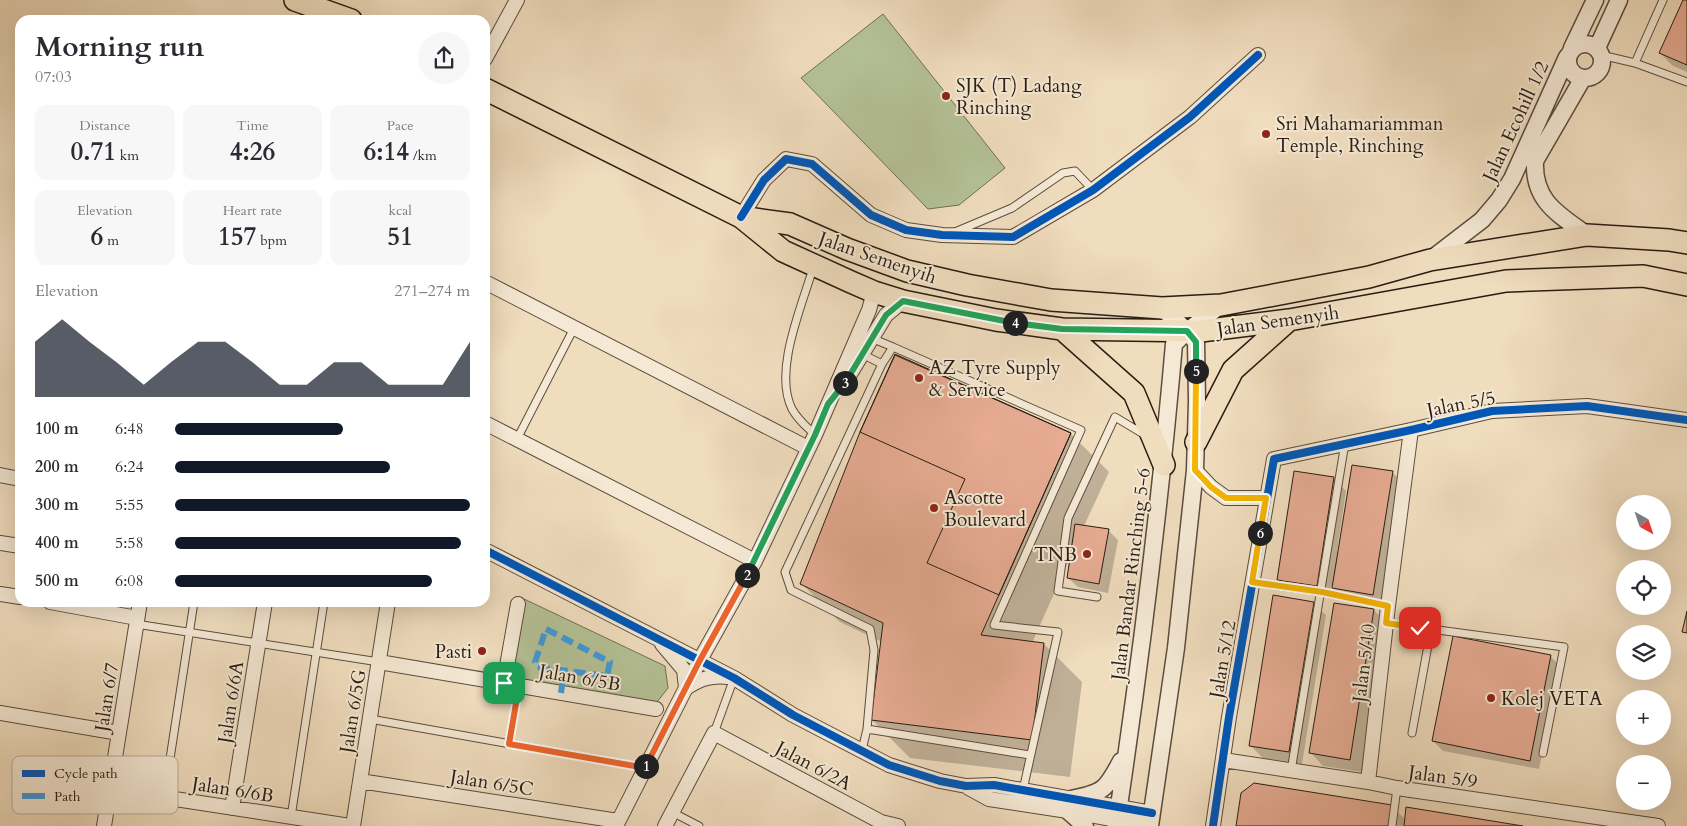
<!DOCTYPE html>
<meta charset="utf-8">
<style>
:root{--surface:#fff;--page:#f7f7f7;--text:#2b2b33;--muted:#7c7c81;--accent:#111827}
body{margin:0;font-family:Cardo,serif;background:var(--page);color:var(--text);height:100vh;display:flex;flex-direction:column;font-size:19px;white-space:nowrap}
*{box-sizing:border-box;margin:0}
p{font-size:16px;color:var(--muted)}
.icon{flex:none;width:28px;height:28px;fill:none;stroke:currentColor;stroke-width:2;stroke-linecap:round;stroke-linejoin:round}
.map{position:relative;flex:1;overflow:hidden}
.sheet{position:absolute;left:15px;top:15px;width:475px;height:592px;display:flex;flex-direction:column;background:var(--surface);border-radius:15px;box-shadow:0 5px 20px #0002}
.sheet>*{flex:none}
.needle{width:32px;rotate:140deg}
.fabs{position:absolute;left:1616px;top:495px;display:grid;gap:10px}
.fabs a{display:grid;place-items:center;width:55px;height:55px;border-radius:50%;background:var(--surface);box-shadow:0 5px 20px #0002;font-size:25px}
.pin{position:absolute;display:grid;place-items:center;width:42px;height:42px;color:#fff;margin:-21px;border-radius:10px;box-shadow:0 2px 8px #0006}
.km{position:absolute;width:25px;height:25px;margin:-12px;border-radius:50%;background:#222;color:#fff;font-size:14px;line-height:25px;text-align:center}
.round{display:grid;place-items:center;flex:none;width:52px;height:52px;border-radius:26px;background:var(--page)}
.overview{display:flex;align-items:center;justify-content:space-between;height:85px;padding:0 20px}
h1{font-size:28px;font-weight:700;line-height:38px}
.stats{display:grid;grid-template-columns:repeat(3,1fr);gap:8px;height:85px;padding:5px 20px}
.stats div{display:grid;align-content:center;border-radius:12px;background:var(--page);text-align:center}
.stats b{font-size:25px;font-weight:700}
.stats small{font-size:14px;font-weight:400}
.stats p{font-size:14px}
.chart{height:140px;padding:10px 20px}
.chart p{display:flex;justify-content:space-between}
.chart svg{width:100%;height:90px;margin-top:5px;fill:var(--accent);opacity:.7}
ul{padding:0 20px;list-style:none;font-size:16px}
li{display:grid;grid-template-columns:80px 60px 1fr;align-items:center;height:38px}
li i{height:12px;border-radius:6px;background:var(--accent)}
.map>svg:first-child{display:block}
.green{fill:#b4c296;stroke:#6e7054}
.shadow{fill:#0003}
.building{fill:#e6ab92;stroke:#291d13}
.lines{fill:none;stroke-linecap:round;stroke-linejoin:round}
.service-casing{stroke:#5b4d3e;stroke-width:9}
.minor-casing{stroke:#5b4d3e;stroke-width:16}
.tertiary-casing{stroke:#5b4d3e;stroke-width:19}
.primary-casing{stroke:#291d13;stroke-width:24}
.service{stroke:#f5e9d5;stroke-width:7}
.minor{stroke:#f5e9d5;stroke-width:14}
.tertiary{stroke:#f5e9d5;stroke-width:16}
.primary{stroke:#f0ddbe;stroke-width:21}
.quiet{stroke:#3d9bde;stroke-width:6;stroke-dasharray:12 6;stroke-linecap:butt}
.cycleway-casing{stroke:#f5e9d5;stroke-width:11}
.cycleway{stroke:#0057b8;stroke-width:8}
.split-1-casing{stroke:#fff;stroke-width:10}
.split-2-casing{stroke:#fff;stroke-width:10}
.split-3-casing{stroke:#fff;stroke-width:10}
.split-4-casing{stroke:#fff;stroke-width:10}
.split-5-casing{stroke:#fff;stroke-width:10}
.split-6-casing{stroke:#fff;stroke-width:10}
.split-7-casing{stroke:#fff;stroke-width:10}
.split-1{stroke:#f0652b;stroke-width:6}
.split-2{stroke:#f0652b;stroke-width:6}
.split-3{stroke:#22a559;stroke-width:6}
.split-4{stroke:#22a559;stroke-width:6}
.split-5{stroke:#22a559;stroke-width:6}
.split-6{stroke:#f5b400;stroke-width:6}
.split-7{stroke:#f5b400;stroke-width:6}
.poi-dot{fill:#8f2418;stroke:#f5e9d5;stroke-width:2}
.labels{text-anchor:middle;stroke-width:4;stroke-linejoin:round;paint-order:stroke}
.poi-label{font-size:19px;fill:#291d13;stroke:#f5e9d5;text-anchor:start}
.street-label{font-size:19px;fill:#291d13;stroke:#f5e9d5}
.key{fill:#f5e9d5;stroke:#b8ac9b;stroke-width:1}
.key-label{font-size:14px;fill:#291d13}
</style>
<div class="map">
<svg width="1687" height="826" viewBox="0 0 1687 826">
<rect width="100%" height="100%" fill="#f0ddbe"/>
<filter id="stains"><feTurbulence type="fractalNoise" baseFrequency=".004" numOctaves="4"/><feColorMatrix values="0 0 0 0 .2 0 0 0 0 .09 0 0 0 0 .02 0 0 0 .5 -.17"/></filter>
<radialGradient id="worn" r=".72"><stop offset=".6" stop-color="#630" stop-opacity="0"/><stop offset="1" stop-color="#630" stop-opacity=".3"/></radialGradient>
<path class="green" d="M883 14 1005 168 959 205 928 209 801 78Z
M522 598 665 666 668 688 657 702 508 678Z"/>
<path class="shadow" d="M1684 0H1687V72L1673 66 1660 53Z
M895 356 1071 434 1109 472 1084 526 1108 530 1118 540 1108 593 1078 587 1068 578 1070 558 1032 643 1044 644 1082 682 1070 777 910 758 872 720 882 642 840 622 802 584Z
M1392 472 1405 485 1385 607 1346 601 1331 586 1330 598 1291 592 1278 580 1334 478 1346 491 1337 551H1339Z
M1313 603 1326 615 1302 764 1263 758 1250 745Z
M1374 610 1386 623 1362 772 1323 766 1311 753Z
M1550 656 1560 666 1539 769 1443 751 1433 741Z
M1391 806 1406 820 1515 826H1237Z"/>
<path class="building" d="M1683 0H1687V65L1659 53Z
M895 354 1071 433 981 635 1044 643 1032 740 871 720 883 623 800 584 860 432Z
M895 355 1071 433 999 595 927 563 965 479 860 432Z
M1352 465 1393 471 1373 595 1332 588Z
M1294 471 1334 477 1317 586 1277 580Z
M1075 524 1109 529 1099 584 1067 578Z
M1273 595 1314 602 1289 752 1249 746Z
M1334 603 1374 609 1350 760 1309 753Z
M1687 611V633L1682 632Z
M1453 636 1551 655 1530 761 1432 741Z
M1254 783 1392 805 1388 826H1236L1241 793Z
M1406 807 1523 826H1404Z"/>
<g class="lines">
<g class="service-casing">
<path id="service" d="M1601 55 1635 63 1687 82
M1635 63 1663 0
M955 232 1012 208 1063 173 1075 171 1093 190
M813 268C802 306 773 371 792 409 798 420 807 427 815 435
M871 338 893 347
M862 354 882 364
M517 439 574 328
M1252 582 1321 592 1388 606
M1097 597 1058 591 1068 518 1115 417 1145 435
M1386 623 1564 647 1543 753
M136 624 379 662
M370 719 646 768
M867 729 1030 755
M714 733 734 678
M1412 733 1431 629
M509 744 519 686
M862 750 867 729 874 650 870 629 791 590 785 572 882 364 893 347 1081 430 994 625 1058 632 1023 790
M1291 771 1345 443
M164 798 194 602
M672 812 699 826
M291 817 324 602
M1392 826 1397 788"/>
</g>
<g class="minor-casing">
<path id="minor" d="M485 59 517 0
M741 217 764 180 786 159 812 164 871 215 906 230 942 235 1013 237 1093 190 1190 117 1258 55
M485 282 808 448
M850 374 886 315 903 301
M485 423 755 561
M1195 470 1211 487 1226 498H1266
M0 475 20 479
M0 543 20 546
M485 550 734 678 793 715 889 765 940 781 966 786 994 785 1152 813
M0 594 20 597
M50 602 137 618
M662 644 684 670 686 688
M379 662 656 709
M504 683 518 604
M686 688C700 679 711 675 728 677
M0 713 119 733
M1223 760 1368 782 1397 788 1658 826
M360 781 618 821
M1368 782 1388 606 1411 430
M967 787 989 799 1068 811 1149 826
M110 789 350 826
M232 808 265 602
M104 826 140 602
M353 826 388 602
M616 826 700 660 755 561 815 435 869 310 874 292
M665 826 714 733 881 822 898 826
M1213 826 1229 717 1274 459 1411 430 1492 411 1587 406 1687 420"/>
</g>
<g class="tertiary-casing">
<path id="tertiary" d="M1568 61a17 17 0 1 1 34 0a17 17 0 1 1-34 0Z
M1572 48 1595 0
M1597 48 1619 0
M1583 78 1535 161C1533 201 1558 214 1587 235
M1430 260 1482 220 1499 200 1512 179 1567 57
M1071 799C1103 793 1106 790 1121 761
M1068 811 1085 826
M1116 826C1140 666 1160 505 1174 344L1187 331 1221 305
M1150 826 1176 648 1195 470 1197 401 1196 342 1187 331 1162 308"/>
</g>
<g class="primary-casing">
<path id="primary" d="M295 0 351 20
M485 89 741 217 783 251 851 282 874 292 903 301 996 320 1062 329 1201 331 1289 320 1506 281 1643 276 1687 285
M741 217 790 224 847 249 907 271 967 285 1051 300 1162 308 1221 305 1369 277 1430 260 1587 235 1669 240 1687 243
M1062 329 1134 393 1164 465
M1196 442 1233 370 1289 320"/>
</g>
<use href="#service" class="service"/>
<use href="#minor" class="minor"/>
<use href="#tertiary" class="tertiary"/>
<use href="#primary" class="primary"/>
<path class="quiet" d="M546 629 610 662 607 676 537 667 535 662Z
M561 693 564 670"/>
<g class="cycleway-casing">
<path id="cycleway" d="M741 217 764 180 786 159 812 164 871 215 906 230 942 235 1013 237 1093 190 1190 117 1258 55
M485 550 734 678 793 715 889 765 940 781 966 786 994 785 1152 813
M1213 826 1229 717 1274 459 1411 430 1492 411 1587 406 1687 420"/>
</g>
<use href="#cycleway" class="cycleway"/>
</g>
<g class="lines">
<g class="split-1-casing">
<path id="split-1" d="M504 683 519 686 509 744 646 768V766"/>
</g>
<g class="split-2-casing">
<path id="split-2" d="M646 766 700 660 747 575"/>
</g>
<g class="split-3-casing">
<path id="split-3" d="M747 575 815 435 828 404 845 383"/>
</g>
<g class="split-4-casing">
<path id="split-4" d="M845 383 886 315 903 301 1015 323"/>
</g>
<g class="split-5-casing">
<path id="split-5" d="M1015 323 1062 329 1187 331 1196 342V371"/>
</g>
<g class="split-6-casing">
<path id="split-6" d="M1196 371 1195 470 1211 487 1226 498H1266L1260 533"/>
</g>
<g class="split-7-casing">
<path id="split-7" d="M1260 533 1252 582 1322 592 1388 606 1386 623 1420 628"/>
</g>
<use href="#split-1" class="split-1"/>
<use href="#split-2" class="split-2"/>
<use href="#split-3" class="split-3"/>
<use href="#split-4" class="split-4"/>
<use href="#split-5" class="split-5"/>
<use href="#split-6" class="split-6"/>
<use href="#split-7" class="split-7"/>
</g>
<g class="poi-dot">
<circle cx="946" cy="96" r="5"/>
<circle cx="1266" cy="134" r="5"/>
<circle cx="919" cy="378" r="5"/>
<circle cx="934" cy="508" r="5"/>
<circle cx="1087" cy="554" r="5"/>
<circle cx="482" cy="651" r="5"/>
<circle cx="1491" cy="698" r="5"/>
</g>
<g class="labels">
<g class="poi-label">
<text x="956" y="92">SJK (T) Ladang<tspan x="956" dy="22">Rinching</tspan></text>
<text x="1276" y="130">Sri Mahamariamman<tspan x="1276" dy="22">Temple, Rinching</tspan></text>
<text x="929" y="374">AZ Tyre Supply<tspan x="929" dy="22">&amp; Service</tspan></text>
<text x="944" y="504">Ascotte<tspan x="944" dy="22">Boulevard</tspan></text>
<text x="1077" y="561" text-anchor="end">TNB</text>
<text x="472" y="658" text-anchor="end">Pasti</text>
<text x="1501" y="705">Kolej VETA</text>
</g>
<g class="street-label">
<text transform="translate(1515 121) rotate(-65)" y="7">Jalan Ecohill 1/2</text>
<text transform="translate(878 257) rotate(19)" y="7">Jalan Semenyih</text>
<text transform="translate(1278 320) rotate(-8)" y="7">Jalan Semenyih</text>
<text transform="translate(1461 403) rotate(-11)" y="7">Jalan 5/5</text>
<text transform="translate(1130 574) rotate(-83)" y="7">Jalan Bandar Rinching 5-6</text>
<text transform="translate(1222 659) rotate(-80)" y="7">Jalan 5/12</text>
<text transform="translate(1363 663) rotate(-83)" y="7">Jalan 5/10</text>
<text transform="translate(580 677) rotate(10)" y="7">Jalan 6/5B</text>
<text transform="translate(106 697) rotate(-81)" y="7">Jalan 6/7</text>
<text transform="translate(230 702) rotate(-81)" y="7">Jalan 6/6A</text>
<text transform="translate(352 711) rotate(-81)" y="7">Jalan 6/5G</text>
<text transform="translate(814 765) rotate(28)" y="7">Jalan 6/2A</text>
<text transform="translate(1443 776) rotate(8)" y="7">Jalan 5/9</text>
<text transform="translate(492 782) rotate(9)" y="7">Jalan 6/5C</text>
<text transform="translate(233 789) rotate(9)" y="7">Jalan 6/6B</text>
</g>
</g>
<rect x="12" y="756" width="166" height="58" rx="8" class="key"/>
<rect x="22" y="770" width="23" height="7" fill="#0057b8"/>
<rect x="22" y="793" width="23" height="6" fill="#3d9bde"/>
<g class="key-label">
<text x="54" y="778">Cycle path</text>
<text x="54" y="801">Path</text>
</g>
<rect width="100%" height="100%" filter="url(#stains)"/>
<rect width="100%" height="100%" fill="url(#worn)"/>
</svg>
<div class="fabs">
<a><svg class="needle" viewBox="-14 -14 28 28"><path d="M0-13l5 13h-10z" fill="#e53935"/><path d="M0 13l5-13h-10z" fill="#7c7c81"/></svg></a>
<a><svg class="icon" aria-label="locate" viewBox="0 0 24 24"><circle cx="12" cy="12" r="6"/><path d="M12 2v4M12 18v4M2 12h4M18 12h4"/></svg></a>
<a><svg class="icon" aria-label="layers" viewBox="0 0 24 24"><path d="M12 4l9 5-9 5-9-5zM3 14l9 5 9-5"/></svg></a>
<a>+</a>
<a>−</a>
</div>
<div class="pin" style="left:504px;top:683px;background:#1e9e55"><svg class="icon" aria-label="arrive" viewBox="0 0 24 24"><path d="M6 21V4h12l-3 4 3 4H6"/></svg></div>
<div class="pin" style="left:1420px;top:628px;background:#d93025"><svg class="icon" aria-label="check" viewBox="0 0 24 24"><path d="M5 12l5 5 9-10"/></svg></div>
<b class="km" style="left:646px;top:766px">1</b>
<b class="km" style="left:747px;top:575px">2</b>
<b class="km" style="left:845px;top:383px">3</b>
<b class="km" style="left:1015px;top:323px">4</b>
<b class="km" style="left:1196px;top:371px">5</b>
<b class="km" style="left:1260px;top:533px">6</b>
<section class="sheet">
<div class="overview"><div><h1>Morning run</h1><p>07:03</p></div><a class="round"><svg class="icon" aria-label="share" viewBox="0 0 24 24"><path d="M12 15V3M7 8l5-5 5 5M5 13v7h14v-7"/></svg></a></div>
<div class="stats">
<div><p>Distance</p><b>0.71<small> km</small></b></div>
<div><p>Time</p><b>4:26</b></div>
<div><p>Pace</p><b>6:14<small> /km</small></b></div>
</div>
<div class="stats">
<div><p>Elevation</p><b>6<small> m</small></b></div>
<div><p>Heart rate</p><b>157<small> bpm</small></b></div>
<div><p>kcal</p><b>51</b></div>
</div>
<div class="chart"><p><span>Elevation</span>271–274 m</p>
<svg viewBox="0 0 160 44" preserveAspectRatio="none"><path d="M0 44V17L10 6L20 17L30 27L40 38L50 27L60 17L70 17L80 27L90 38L100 38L110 27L120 27L130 38L140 38L150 38L160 17V44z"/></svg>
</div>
<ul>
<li><b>100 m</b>6:48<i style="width:57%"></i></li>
<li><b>200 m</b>6:24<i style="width:73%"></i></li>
<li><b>300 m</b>5:55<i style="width:100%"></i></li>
<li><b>400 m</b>5:58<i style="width:97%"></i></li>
<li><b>500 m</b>6:08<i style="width:87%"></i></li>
</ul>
</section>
</div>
